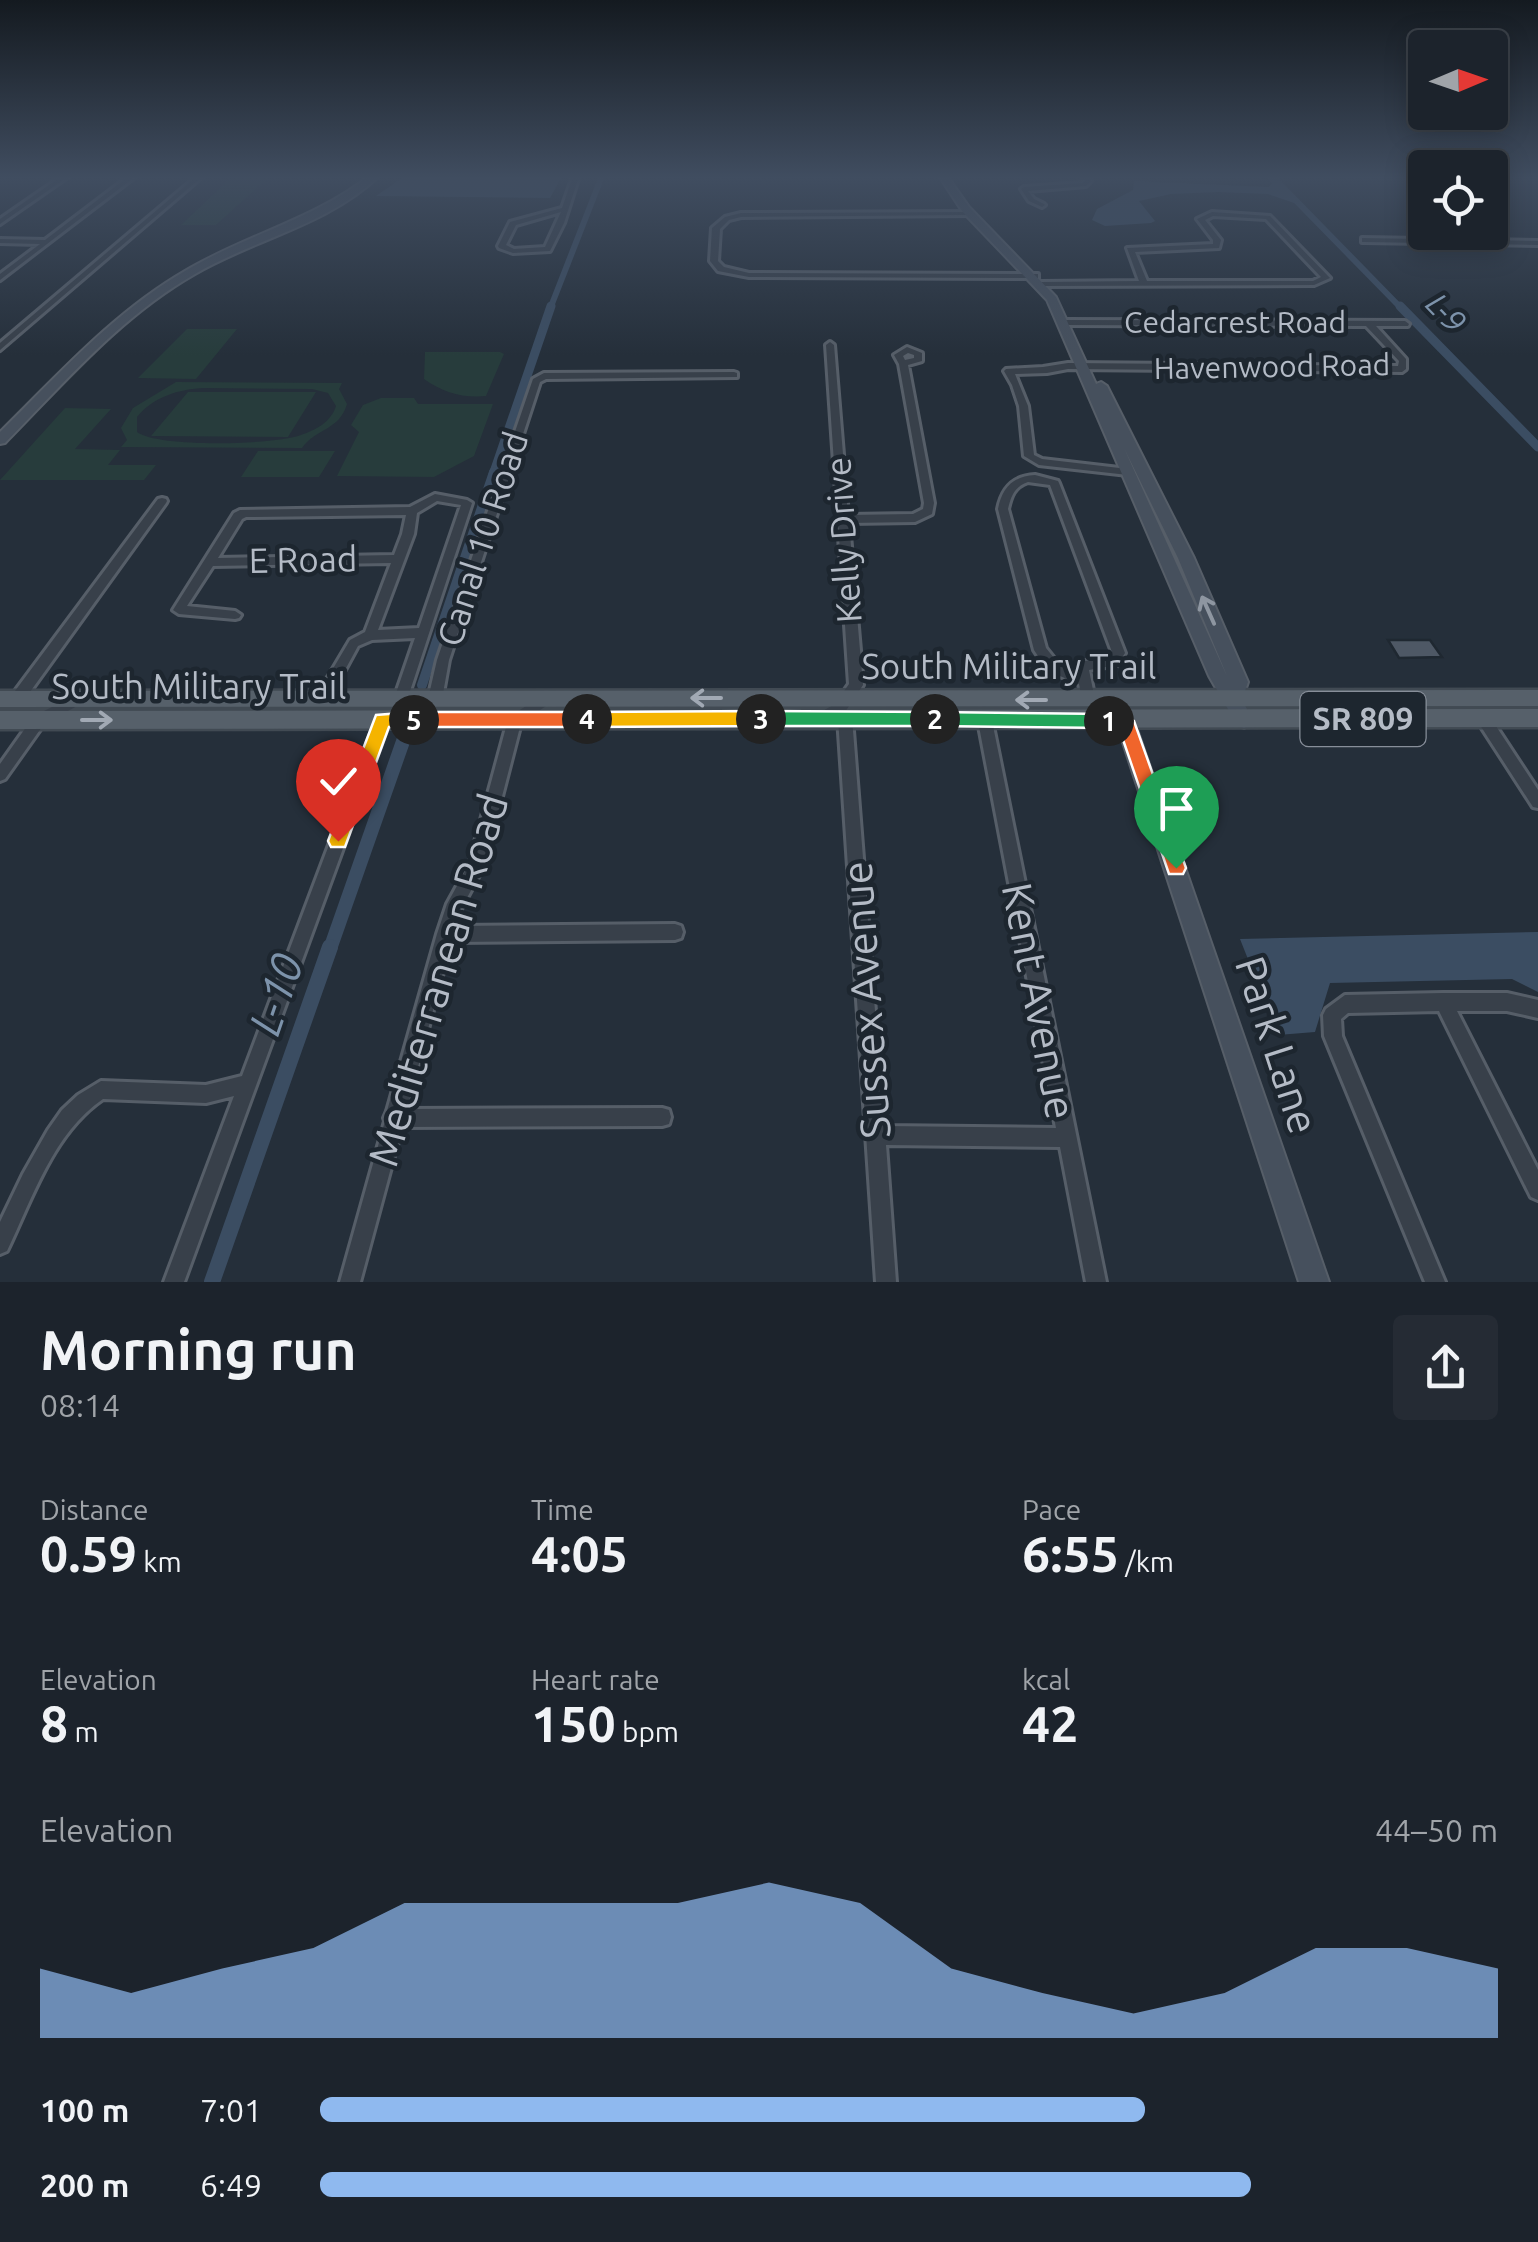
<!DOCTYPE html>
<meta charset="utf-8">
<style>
:root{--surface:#1c232c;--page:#252b34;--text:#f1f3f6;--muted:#a0a4a9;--line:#3a4048;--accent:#8fb9ef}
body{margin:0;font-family:Ubuntu,sans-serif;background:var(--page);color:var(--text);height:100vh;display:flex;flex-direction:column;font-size:38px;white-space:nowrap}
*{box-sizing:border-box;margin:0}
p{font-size:32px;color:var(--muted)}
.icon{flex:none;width:55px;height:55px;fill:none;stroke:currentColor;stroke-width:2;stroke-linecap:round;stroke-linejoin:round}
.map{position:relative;height:1282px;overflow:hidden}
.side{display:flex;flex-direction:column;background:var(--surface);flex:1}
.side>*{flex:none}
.needle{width:65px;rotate:88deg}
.buttons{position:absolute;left:1408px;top:30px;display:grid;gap:20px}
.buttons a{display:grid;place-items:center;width:100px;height:100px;border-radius:10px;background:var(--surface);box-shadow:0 5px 25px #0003,0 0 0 2px var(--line);font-size:50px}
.pin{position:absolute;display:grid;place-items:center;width:85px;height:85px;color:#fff;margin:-102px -42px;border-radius:50% 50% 50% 0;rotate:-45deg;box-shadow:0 0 10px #0007}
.pin .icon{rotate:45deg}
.km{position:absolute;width:50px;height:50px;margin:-25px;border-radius:50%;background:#222;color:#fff;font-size:28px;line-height:50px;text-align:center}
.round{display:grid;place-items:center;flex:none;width:105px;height:105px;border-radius:10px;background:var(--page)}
.summary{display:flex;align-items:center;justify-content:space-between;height:170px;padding:0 40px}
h1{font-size:55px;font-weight:700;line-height:75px}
.figures{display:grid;grid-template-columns:repeat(3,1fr);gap:15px;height:170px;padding:10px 40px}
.figures div{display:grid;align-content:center}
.figures b{font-size:50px;font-weight:700}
.figures small{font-size:28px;font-weight:400}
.figures p{font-size:28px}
.chart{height:280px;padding:20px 40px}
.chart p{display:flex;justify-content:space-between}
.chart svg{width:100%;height:180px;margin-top:10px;fill:var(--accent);opacity:.7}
ul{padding:0 40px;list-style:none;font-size:32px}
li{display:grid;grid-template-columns:160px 120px 1fr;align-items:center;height:75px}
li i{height:25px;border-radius:12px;background:var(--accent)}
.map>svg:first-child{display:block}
.green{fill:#273c3c;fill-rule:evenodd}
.water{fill:#3b4d62}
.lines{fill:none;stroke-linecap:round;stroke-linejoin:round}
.canal-far4{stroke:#3b4d62;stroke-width:6}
.canal-far3{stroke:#3b4d62;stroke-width:9}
.canal-far2{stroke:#3b4d62;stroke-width:10}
.canal-far1{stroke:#3b4d62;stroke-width:14}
.canal{stroke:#3b4d62;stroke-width:16}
.building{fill:#4e5865;stroke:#1f2831;stroke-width:2.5}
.street-casing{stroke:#565e68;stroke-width:6}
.secondary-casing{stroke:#565e68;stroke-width:4}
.primary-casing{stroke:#414a53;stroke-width:5}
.street{fill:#38404a;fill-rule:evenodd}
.secondary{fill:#46505d;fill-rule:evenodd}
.primary{fill:#56606a;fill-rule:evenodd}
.oneway{stroke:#8e96a1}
.oneway2{stroke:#a1a9b4}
.split-1{fill:#f0652b;stroke:#fff;stroke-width:2.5}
.split-2{fill:#22a559;stroke:#fff;stroke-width:2.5}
.split-3{fill:#22a559;stroke:#fff;stroke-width:2.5}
.split-4{fill:#f5b400;stroke:#fff;stroke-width:2.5}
.split-5{fill:#f0652b;stroke:#fff;stroke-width:2.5}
.split-6{fill:#f5b400;stroke:#fff;stroke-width:2.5}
.labels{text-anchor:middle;stroke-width:9;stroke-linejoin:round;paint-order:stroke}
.far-street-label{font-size:30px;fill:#b4bbc6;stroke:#1d262f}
.far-water-label{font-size:32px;font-style:italic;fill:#7d93ab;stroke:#1d262f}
.shield{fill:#1d262f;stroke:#878e99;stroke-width:2.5}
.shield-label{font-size:32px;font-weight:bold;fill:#b4bbc6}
.street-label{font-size:35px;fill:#b4bbc6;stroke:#1d262f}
.near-street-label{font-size:42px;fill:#b4bbc6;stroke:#1d262f}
.near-water-label{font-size:45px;font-style:italic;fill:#7d93ab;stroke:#1d262f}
</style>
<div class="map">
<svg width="1538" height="1282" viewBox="0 0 1538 1282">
<rect width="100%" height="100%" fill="#252f3a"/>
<path class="green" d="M233 176H270L216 225H181Z
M187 329H237L196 379 138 378Z
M425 352H500L504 354 486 396C462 398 444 393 424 379Z
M176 382 342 383 339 389 347 404C340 430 315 429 302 448L121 447 127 440 121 428 133 408ZM204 388 312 389 328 393 336 406C331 422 316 430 301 435 274 445 159 448 137 432V417C153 397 179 389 204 388Z
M188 392H316L288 437 151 436Z
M381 398H414L418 404H493L474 456 434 477 337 476 359 432 351 425 363 405Z
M65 408 111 409 75 449 120 450 108 465H156L144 480H0Z
M258 451H335L319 477H241Z"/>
<path class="water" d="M558 176 561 178 550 198 376 196 402 178Z
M1266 176H1275L1306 207 1268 194 1218 192 1171 194 1139 201 1155 221 1151 223 1105 226 1092 220 1097 209 1133 190 1134 181 1269 187 1272 183Z
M1538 932V992L1512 979 1330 983 1315 1032 1278 1035 1240 939Z"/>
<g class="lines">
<path class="canal-far4" d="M1272 176 1402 309
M550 309 602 176"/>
<path class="canal-far3" d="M1400 306 1538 447
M493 475 551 306"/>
<path class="canal-far2" d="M422 685 494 472"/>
<path class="canal-far1" d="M330 949 407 730"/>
<path class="canal" d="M212 1282 330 947"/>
</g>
<path class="building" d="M1388 640H1430L1442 657 1399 658Z"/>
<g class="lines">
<g class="street-casing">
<path id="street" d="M62 176H69L0 224V219Z
M129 176H136L0 280V274L40 244 0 243V239L45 240Z
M197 176H203L0 350V343Z
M573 176H579L564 223 550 251 513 253 499 248 498 246 510 222 562 208ZM561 212 545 247 514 249 506 245 516 225Z
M1082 176H1088L1091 181 1086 186 1028 191 1034 199 1044 204 1045 205 1042 207 1029 201 1021 189 1024 187 1082 183 1085 181Z
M970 212 973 214 972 215 741 217 729 220 720 229 718 261 724 267 749 273 1035 274H1038V278L749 277 718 271 710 261 712 228 725 217 741 213Z
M1212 212 1270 216 1330 278 1314 285 1041 286 1037 284 1041 282 1139 281 1127 248 1213 244V240L1197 219ZM1213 216 1266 219 1321 277 1313 281H1147L1135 252 1219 248 1221 240 1205 220Z
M1362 238 1538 241V245L1365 242H1362Z
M1061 320 1405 321 1409 324 1408 326H1376L1406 359V369L1402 372 1068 369 1047 373 1015 374 1028 406 1034 455 1042 459 1128 469 1133 472 1128 475 1039 465 1024 456 1019 406 1012 385 1004 371 1006 369 1043 367 1068 363 1398 366 1399 361 1366 326 1064 325 1061 324Z
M830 342 834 345 848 515 913 514 923 509 924 503 899 364 894 355 907 347 922 353V361L908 365 934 503 932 514 915 522 849 523 863 685 845 712 841 714H850L852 718 884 1126 1056 1128 978 721 980 717 985 715 990 717 992 721 1106 1282H1086L1060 1147 886 1145 896 1282H876L838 718 840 714 824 722 819 721 817 717 819 713 835 704 849 684 826 345ZM908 353 914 355V358L905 360 903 356Z
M734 372 737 373V377L546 379 540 382 449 660 442 699 440 703H430L428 699 437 660 533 379 544 373Z
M1035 475 1058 481 1059 483 1125 653 1117 665 1089 670 1095 700 1093 704H1083L1079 684 1048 671 1034 650 998 509C1002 488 1013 476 1035 475ZM1028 482 1050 485 1112 652 1108 658 1077 662V672L1058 663 1046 648 1008 509C1011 496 1014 487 1028 482Z
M435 494 467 500 472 503 406 703H396L394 699 415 638 372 640 358 646 327 703H317L315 699 350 640 365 632 391 563 213 566 187 606 235 611 241 615 239 618 235 619 179 614 173 610 234 513 240 510 410 507ZM437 501 461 505 419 628 378 630 414 534 417 513ZM406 515 402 534 394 555 218 558 242 519 246 517Z
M162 498 166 499 167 501 166 503 22 703H12L10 699 12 695 158 499Z
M544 695 549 696 551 700 549 704 521 723 484 866 460 911 456 926 675 924 681 926 683 932 681 938 675 940 451 942 407 1109 662 1108 669 1110 671 1117 669 1124 662 1126 402 1127 360 1282H340L385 1121 384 1118 387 1111 437 934 447 904 469 864 508 720 510 716Z
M74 696 79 697 81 701 79 705 44 724 5 779 0 781V764L34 716Z
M1483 713 1488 714 1538 790V808L1533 807 1478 722 1476 718 1478 714Z
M383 714 388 716 390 720 184 1282H164L234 1096 206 1103 103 1099C53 1133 32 1199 7 1251L0 1254V1222L23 1174 48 1130 62 1110 78 1095 101 1081 206 1085 242 1076 376 720 378 716Z
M1443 993H1507L1538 1000V1018L1507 1011H1457L1538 1170V1200L1531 1197 1439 1011 1348 1013 1341 1019 1342 1036 1445 1282H1425L1324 1036 1323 1015 1326 1009 1345 995Z"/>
</g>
<g class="secondary-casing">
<path id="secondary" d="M369 176H379C328 225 255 239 195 274 121 316 64 383 5 443L0 444V432C58 375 114 312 185 271 245 235 313 220 369 176Z
M939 176H947L969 207 1056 297 1096 384 1101 382 1107 386 1194 558 1248 682 1242 700 1253 720 1251 725 1244 728 1237 725 1209 676 1047 300 962 211ZM1124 448 1178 558 1227 676 1226 674Z
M1125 713 1132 716 1134 721 1329 1282H1299L1116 721 1118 716Z"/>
</g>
<g class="primary-casing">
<path id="primary" d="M1538 690V706L0 707V691Z
M1538 709V727L0 729V711Z"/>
</g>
<use href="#street" class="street"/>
<use href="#secondary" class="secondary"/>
<use href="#primary" class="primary"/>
</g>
<defs><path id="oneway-shaft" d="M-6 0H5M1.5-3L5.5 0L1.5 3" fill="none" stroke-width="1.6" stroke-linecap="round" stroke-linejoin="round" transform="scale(2.5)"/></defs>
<use class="oneway" href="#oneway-shaft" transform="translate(1208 610) rotate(-114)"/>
<g class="oneway2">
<use href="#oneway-shaft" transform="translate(706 698) rotate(-180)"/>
<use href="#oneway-shaft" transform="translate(1031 700) rotate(-180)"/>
<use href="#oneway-shaft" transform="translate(97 720)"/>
</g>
<linearGradient id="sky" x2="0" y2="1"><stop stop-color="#141a20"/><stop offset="0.5" stop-color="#404d60"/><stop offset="1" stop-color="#404d60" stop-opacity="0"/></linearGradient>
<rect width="1538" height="355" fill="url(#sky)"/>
<path class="split-1" d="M1109 714H1125L1134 721 1186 868 1183 874H1169L1119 728 1103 726 1100 721Z"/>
<path class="split-2" d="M935 712 1109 714 1118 721 1109 728 935 726 926 719Z"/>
<path class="split-3" d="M761 711 935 712 944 719 935 726H761L752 719Z"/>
<path class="split-4" d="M761 711 770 719 761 726 587 727 579 719 587 712Z"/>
<path class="split-5" d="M414 712H587L596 719 587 727H414L405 720Z"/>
<path class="split-6" d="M414 712 420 714V725L389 727 345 847H331L328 841 376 715Z"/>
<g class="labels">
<g class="far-street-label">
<text x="1235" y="333">Cedarcrest Road</text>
<text transform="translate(1272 367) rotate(-1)" y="10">Havenwood Road</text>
</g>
<g class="far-water-label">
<text transform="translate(1446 313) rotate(46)" y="11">L-9</text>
</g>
<rect class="shield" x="1300.5" y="692" width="125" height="54" rx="8"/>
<g class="shield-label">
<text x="1363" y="730">SR 809</text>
</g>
<g class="street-label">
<text transform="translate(483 539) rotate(-72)" y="12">Canal 10 Road</text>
<text transform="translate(844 540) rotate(-94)" y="12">Kelly Drive</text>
<text transform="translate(303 560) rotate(-1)" y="12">E Road</text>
<text x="1009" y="679">South Military Trail</text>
<text x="199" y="699">South Military Trail</text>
</g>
<g class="near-street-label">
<text transform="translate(438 980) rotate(-73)" y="15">Mediterranean Road</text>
<text transform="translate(866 1000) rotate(-94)" y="15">Sussex Avenue</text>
<text transform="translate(1039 1001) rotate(79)" y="15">Kent Avenue</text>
<text transform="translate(1277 1045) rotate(72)" y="15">Park Lane</text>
</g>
<g class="near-water-label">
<text transform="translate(276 994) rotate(-71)" y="16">L-10</text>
</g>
</g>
</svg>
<div class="buttons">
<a><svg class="needle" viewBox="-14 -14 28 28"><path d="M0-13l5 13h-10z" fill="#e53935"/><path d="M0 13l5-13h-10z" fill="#a0a4a9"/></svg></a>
<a><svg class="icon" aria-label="locate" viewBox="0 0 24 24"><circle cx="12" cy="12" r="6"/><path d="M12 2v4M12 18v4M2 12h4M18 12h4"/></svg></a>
</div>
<div class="pin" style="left:1176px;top:868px;background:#1e9e55"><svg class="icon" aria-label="arrive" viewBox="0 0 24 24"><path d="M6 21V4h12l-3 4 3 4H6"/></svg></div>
<div class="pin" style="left:338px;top:841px;background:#d93025"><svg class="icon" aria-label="check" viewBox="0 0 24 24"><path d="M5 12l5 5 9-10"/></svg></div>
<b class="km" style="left:1109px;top:721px">1</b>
<b class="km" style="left:935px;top:719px">2</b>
<b class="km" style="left:761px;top:719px">3</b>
<b class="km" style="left:587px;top:719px">4</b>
<b class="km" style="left:414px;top:720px">5</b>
</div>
<section class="side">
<div class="summary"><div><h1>Morning run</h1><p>08:14</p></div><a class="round"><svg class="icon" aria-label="share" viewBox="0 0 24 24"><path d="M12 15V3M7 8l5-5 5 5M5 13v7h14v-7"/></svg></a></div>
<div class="figures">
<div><p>Distance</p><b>0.59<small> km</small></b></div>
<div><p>Time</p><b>4:05</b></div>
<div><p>Pace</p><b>6:55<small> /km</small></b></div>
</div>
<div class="figures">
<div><p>Elevation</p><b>8<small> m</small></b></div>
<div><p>Heart rate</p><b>150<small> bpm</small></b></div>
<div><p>kcal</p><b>42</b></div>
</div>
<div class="chart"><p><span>Elevation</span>44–50 m</p>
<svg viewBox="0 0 160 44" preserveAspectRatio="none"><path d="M0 44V27L10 33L20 27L30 22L40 11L50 11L60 11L70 11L80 6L90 11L100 27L110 33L120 38L130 33L140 22L150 22L160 27V44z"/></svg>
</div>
<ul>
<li><b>100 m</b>7:01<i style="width:70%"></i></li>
<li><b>200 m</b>6:49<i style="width:79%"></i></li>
</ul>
</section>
